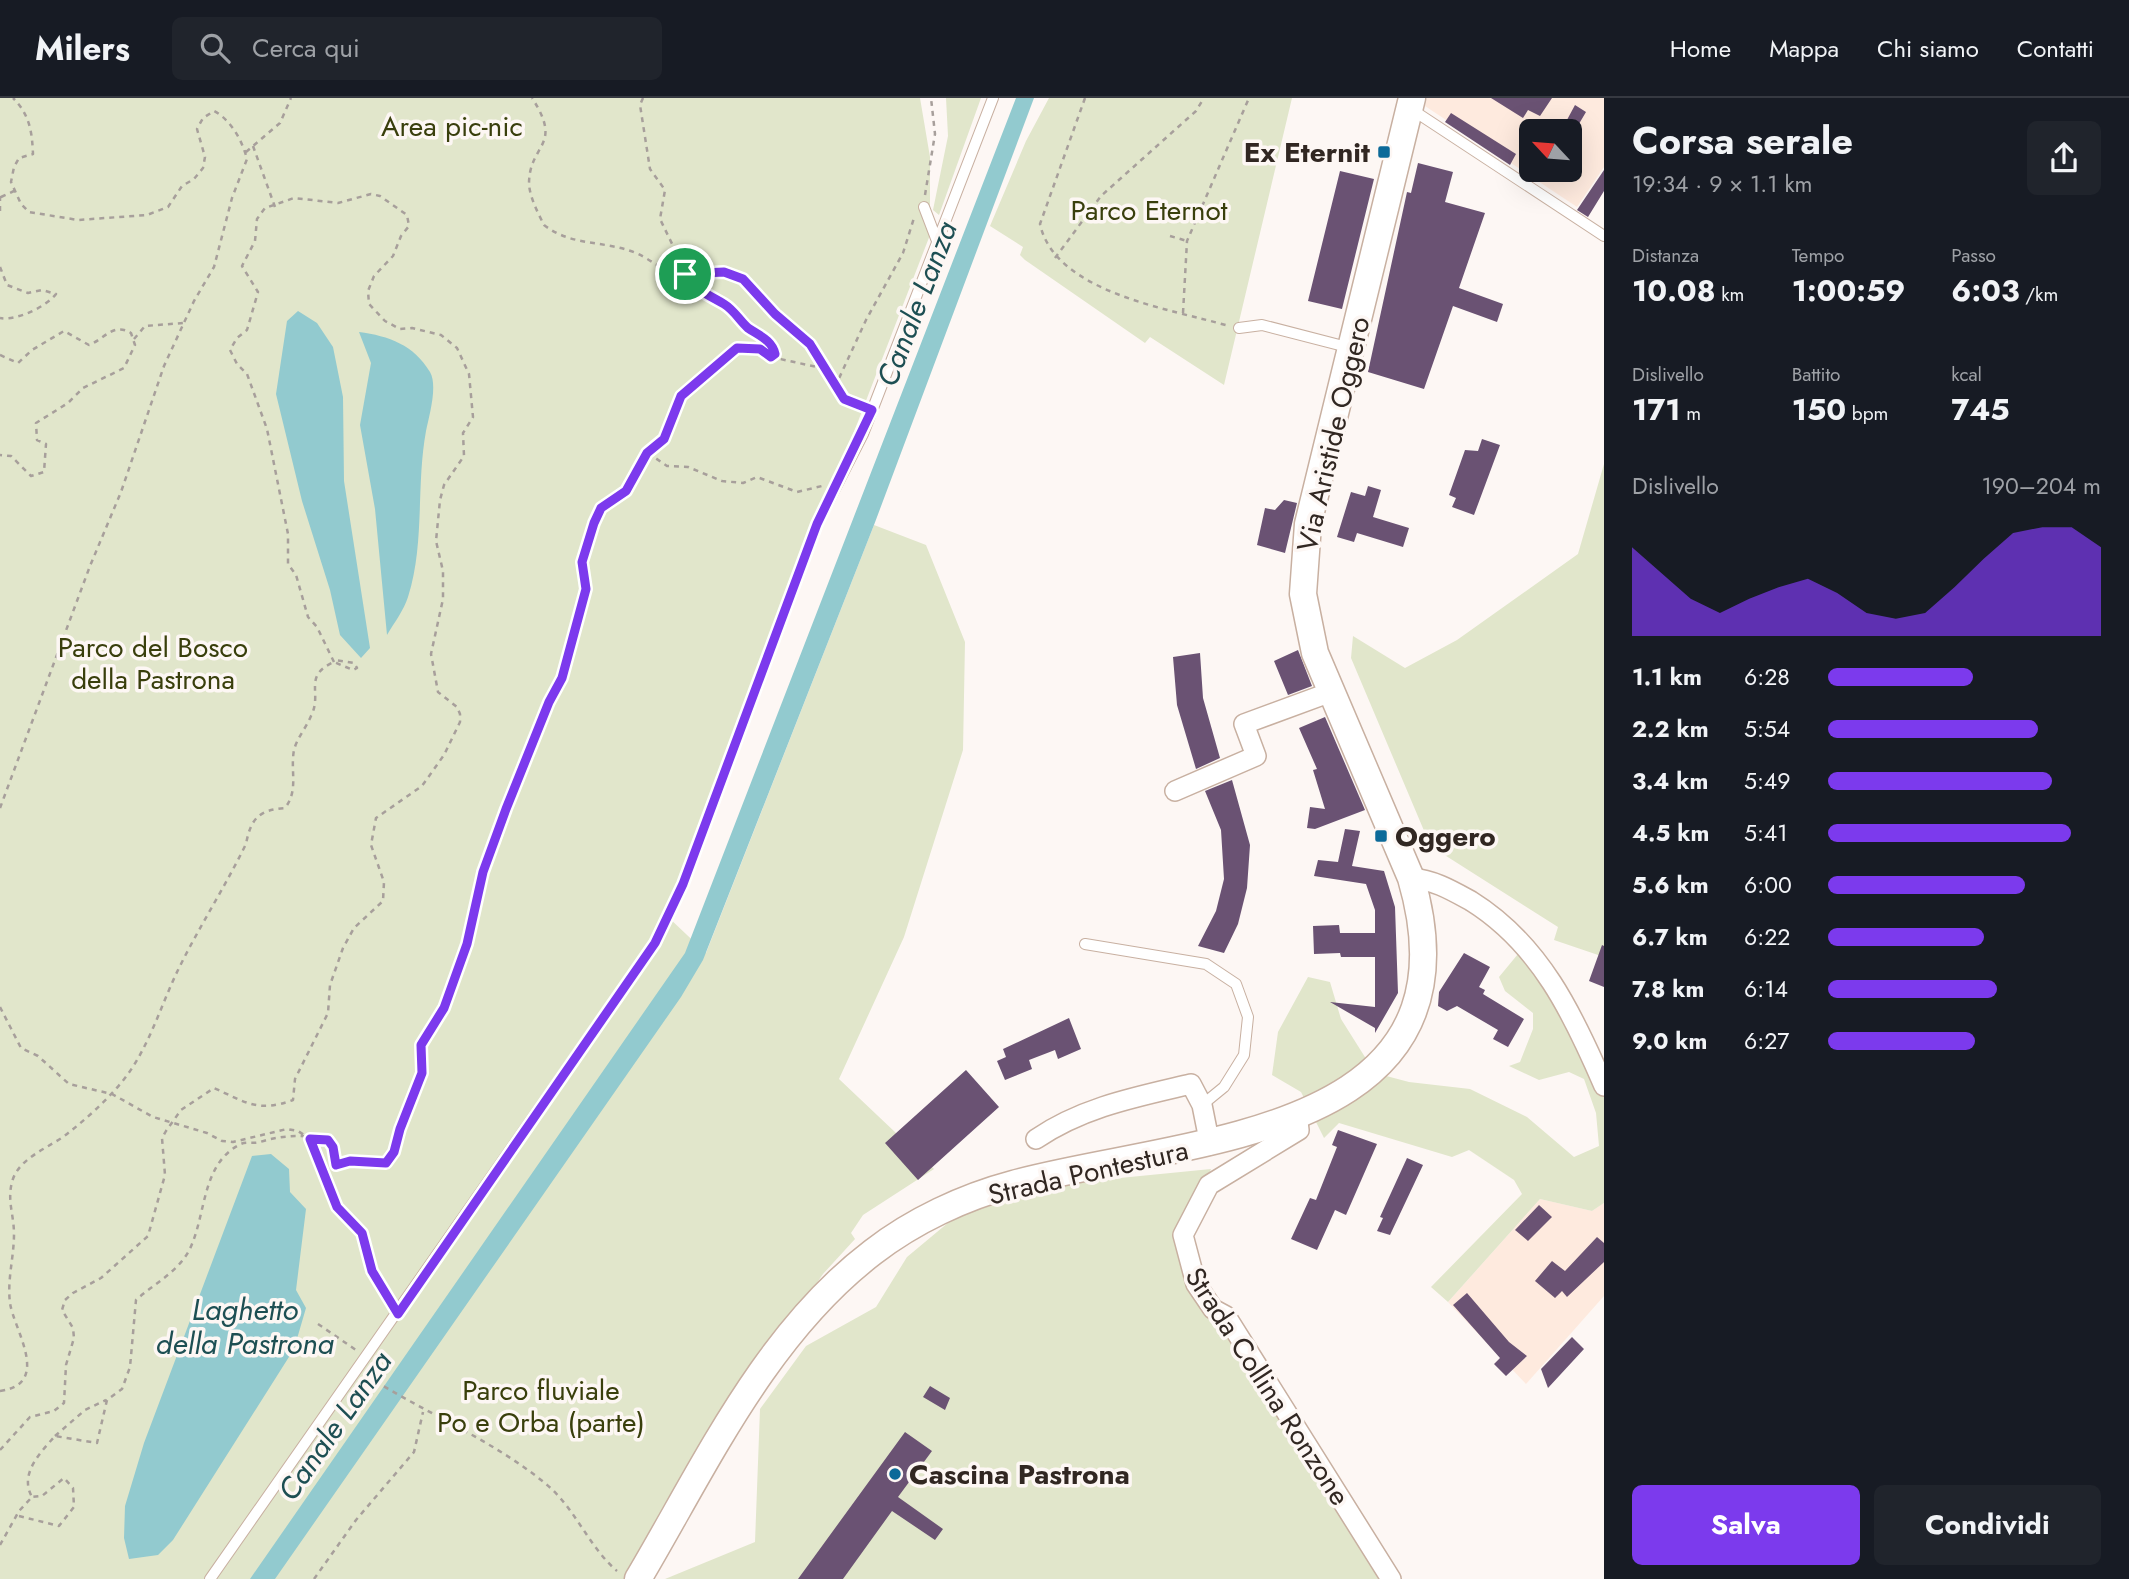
<!DOCTYPE html>
<html lang="it">
<meta charset="utf-8">
<style>
:root{--surface:#171b24;--page:#20242c;--text:#f1f3f6;--muted:#9ea1a6;--line:#363941;--accent:#7c3aed}
body{margin:0;font-family:Jost,sans-serif;background:var(--page);color:var(--text);height:100vh;display:flex;flex-direction:column;font-size:26px;white-space:nowrap}
*{box-sizing:border-box;margin:0}
p{font-size:23px;color:var(--muted)}
.icon{flex:none;width:38px;height:38px;fill:none;stroke:currentColor;stroke-width:2;stroke-linecap:round;stroke-linejoin:round}
.map{position:relative;flex:1;overflow:hidden}
.drawer{display:flex;flex-direction:column;background:var(--surface);width:525px}
.drawer>*{flex:none}
.needle{width:46px;rotate:296deg}
.tools{position:absolute;left:1519px;top:21px;display:grid;gap:14px}
.tools a{display:grid;place-items:center;width:63px;height:63px;border-radius:10px;background:var(--surface);box-shadow:0 7px 28px #0002;font-size:35px}
.pin{position:absolute;display:grid;place-items:center;width:60px;height:60px;color:#fff;margin:-30px;border:4px solid #fff;border-radius:50%;box-shadow:0 2px 7px #0007}
.round{display:grid;place-items:center;flex:none;width:74px;height:74px;border-radius:10px;background:var(--page)}
.headline{display:flex;align-items:center;justify-content:space-between;height:119px;padding:0 28px}
h1{font-size:38px;font-weight:700;line-height:52px}
.figures{display:grid;grid-template-columns:repeat(3,1fr);gap:10px;height:119px;padding:7px 28px}
.figures div{display:grid;align-content:center}
.figures b{font-size:30px;font-weight:700}
.figures small{font-size:19px;font-weight:400}
.figures p{font-size:19px}
.chart{height:196px;padding:14px 28px}
.chart p{display:flex;justify-content:space-between}
.chart svg{width:100%;height:126px;margin-top:7px;fill:var(--accent);opacity:.7}
.primary-button{display:flex;gap:14px;margin-top:auto;padding:14px 28px}
.primary-button a{flex:1;height:80px;border-radius:10px;background:var(--accent);color:#fff;font-size:28px;font-weight:700;line-height:80px;text-align:center}
.primary-button a+a{background:var(--page);color:var(--text)}
ul{padding:0 28px;list-style:none;font-size:23px}
li{display:grid;grid-template-columns:112px 84px 1fr;align-items:center;height:52px}
li i{height:18px;border-radius:9px;background:var(--accent)}
header{display:flex;align-items:center;gap:42px;box-sizing:border-box;height:98px;padding:0 35px;background:var(--surface);border-bottom:2px solid var(--line)}
header strong{font-size:33px}
nav{display:flex;gap:38px;margin-inline-start:auto;font-size:24px}
.search{width:490px;height:63px;background:var(--page);display:flex;align-items:center;gap:18px;box-sizing:border-box;padding:0 24px;border-radius:10px;color:var(--muted);font-size:26px}
main{display:flex;flex:1;min-height:0}
.map>svg:first-child{display:block}
.built{fill:#feeade;fill-rule:evenodd}
.green{fill:#e1e6cb}
.water{fill:#92cacf}
.building{fill:#6a5273}
.lines{fill:none;stroke-linecap:round;stroke-linejoin:round}
.service-casing{stroke:#c8b0a1;stroke-width:12}
.minor-casing{stroke:#c8b0a1;stroke-width:22}
.secondary-casing{stroke:#c8b0a1;stroke-width:29}
.path{stroke:#a79f9b;stroke-width:2.5;stroke-dasharray:5 5;stroke-linecap:butt}
.service{stroke:#fff;stroke-width:10}
.minor{stroke:#fff;stroke-width:19}
.secondary{stroke:#fff;stroke-width:26}
.route-casing{stroke:#fff;stroke-width:14}
.route{stroke:#7c3aed;stroke-width:9}
.poi-dot{fill:#0c6a99;stroke:#fdf7f4;stroke-width:2.5}
.labels{text-anchor:middle;stroke-width:7;stroke-linejoin:round;paint-order:stroke}
.park-label{font-size:28px;fill:#393f0c;stroke:#fdf7f4}
.poi-label{font-size:28px;font-weight:bold;fill:#312722;stroke:#fdf7f4;text-anchor:start}
.street-label{font-size:28px;fill:#312722;stroke:#fdf7f4}
.water-label{font-size:30px;font-style:italic;fill:#1d4f53;stroke:#fdf7f4}
</style>
<header>
<strong>Milers</strong>
<div class="search"><svg class="icon" aria-label="search" viewBox="0 0 24 24"><circle cx="10" cy="10" r="6"/><path d="M15 15l6 6"/></svg>Cerca qui</div>
<nav><a>Home</a><a>Mappa</a><a>Chi siamo</a><a>Contatti</a></nav>
</header>
<main>
<div class="map">
<svg width="1604" height="1481" viewBox="0 0 1604 1481">
<rect width="100%" height="100%" fill="#fdf7f4"/>
<path class="built" d="M1427 0H1604V69L1577 109 1425 8ZM1531 33H1570V72H1531Z
M1540 1101 1592 1113 1604 1105V1198L1526 1286 1448 1204Z"/>
<path class="green" d="M0 0H920L930 59V137L667 818 706 855 874 427 926 447 965 544 963 652 904 839 839 981 934 1071 863 1117 851 1135 855 1141 823 1176 790 1224 636 1481H0Z
M946 0H981L939 117 933 112 948 38Z
M1049 0H1292L1224 287 1150 239 1145 245 1025 162 1020 157 1023 149 990 128 1026 43Z
M1604 366V859L1554 842 1558 829 1443 756 1425 735 1351 560 1353 538 1405 570 1457 542 1578 456Z
M1518 856 1539 871 1604 993V1105L1592 1113 1540 1101 1448 1204 1431 1189 1522 1096 1514 1082 1469 1052 1452 1059 1339 1025 1324 1040 1301 994 1272 977 1278 934 1308 879 1330 884 1341 921 1375 975 1409 984 1470 991 1527 1019 1574 1059 1599 1048 1596 1015 1584 981 1569 974 1539 982 1509 968 1520 964 1533 931V915L1505 893 1499 879Z
M1211 1071 1179 1148 1391 1481H665L755 1444 760 1311 806 1248 876 1209 907 1159 955 1119 1059 1086Z"/>
<path class="water" d="M1016 0H1034L874 427 703 862 681 899 275 1481H250L685 855Z
M298 213 317 225 333 249 343 299 344 383 370 550 361 560 340 537 330 492 302 403 276 296 287 223Z
M359 234C389 238 414 247 430 274 438 288 429 318 426 333 416 387 425 446 408 499 404 512 394 525 387 537L375 411 360 327 371 265Z
M271 1056 289 1071 290 1094 306 1111 296 1192 306 1210 294 1251 173 1442 158 1457 129 1461 124 1440 125 1408 144 1345 252 1058Z"/>
<path class="building" d="M1491 0H1552L1540 18 1528 12 1523 20Z
M1575 7 1586 14 1570 41V33H1561Z
M1451 15 1516 56 1510 67 1445 24Z
M1418 65 1453 74 1445 104 1485 115 1459 190 1503 206 1497 224 1453 208 1424 291 1368 274 1407 94 1411 95Z
M1604 72V93L1588 119 1577 112Z
M1340 73 1374 81 1342 211 1308 203Z
M1482 341 1500 347 1474 417 1452 409 1456 400 1449 397 1465 352 1478 353Z
M1368 388 1381 392 1373 419 1409 430 1403 449 1357 435 1354 444 1337 439 1351 394 1365 398Z
M1284 402 1297 405 1285 455 1257 447 1265 410 1275 412Z
M1298 552 1312 588 1288 597 1274 563Z
M1200 555 1203 600 1220 660 1196 671 1177 607 1173 559Z
M1325 619 1365 712 1315 731 1307 730 1310 709 1325 711 1313 672 1317 671 1299 630Z
M1232 682 1250 747 1247 790 1238 826 1224 855 1198 848 1216 813 1224 781 1221 732 1205 693Z
M1345 731 1360 733 1352 768 1384 773 1395 809 1398 895 1375 935V930L1330 904 1375 909V859H1341L1340 855 1314 856 1313 828 1339 827 1340 835H1375V812L1366 786 1314 778 1318 762 1338 764Z
M1602 847 1604 848V889L1589 883Z
M1464 855 1490 869 1479 889 1485 892 1483 896 1524 921 1508 949 1493 941 1498 932 1457 908 1447 913 1438 908 1439 894Z
M1069 920 1081 951 1058 961 1055 952 1029 962 1032 971 1005 982 997 963 1006 959 1003 951Z
M966 972 999 1009 918 1082 885 1045Z
M1338 1032 1377 1046 1346 1117 1335 1112 1317 1152 1291 1141 1310 1100 1316 1102 1337 1049 1332 1047Z
M1407 1060 1423 1067 1390 1137 1377 1133 1383 1120 1380 1119Z
M1539 1107 1552 1119 1528 1143 1515 1132Z
M1597 1139 1604 1145V1164L1567 1199 1562 1193 1555 1200 1535 1183 1552 1163 1565 1173Z
M1467 1195 1509 1244 1527 1258 1506 1278 1494 1266 1500 1260 1453 1207Z
M1572 1239 1584 1251 1548 1290 1541 1271Z
M930 1288 950 1300 945 1312 923 1299Z
M905 1334 932 1353 898 1399 943 1431 935 1442 892 1413 843 1481H798Z"/>
<g class="lines">
<g class="service-casing">
<path id="service" d="M1411 11 1604 138
M924 109 937 143
M1239 230 1262 227 1351 250
M1085 846 1206 866 1236 886 1248 919 1244 957 1224 989 1202 1007
M210 1481 655 845 683 786 817 426 863 336 993 0"/>
</g>
<g class="minor-casing">
<path id="minor" d="M1175 693 1256 658 1244 626 1331 594
M1411 780C1434 782 1451 792 1471 803 1540 846 1573 916 1604 988
M1297 1015 1299 1032 1209 1087 1183 1137 1196 1186 1213 1211 1226 1218 1391 1481
M1036 1041C1083 1009 1136 999 1191 986L1202 1007 1210 1047"/>
</g>
<g class="secondary-casing">
<path id="secondary" d="M638 1481C705 1368 765 1236 873 1154 913 1123 964 1099 1013 1086 1180 1040 1488 1043 1411 780L1315 555 1303 496 1308 426 1412 0"/>
</g>
<path class="path" d="M643 0 640 7 650 71 665 92 660 121 677 156 705 174
M1085 0 1040 126C1055 195 1171 211 1229 228
M253 48 275 109
M246 54 280 25 291 0
M925 97 935 36 931 0
M0 98V114
M1 99 14 93
M1170 138 1187 143
M1055 160 1101 98 1196 13 1204 0
M0 169 7 187 28 195 42 192 56 196C46 209 16 223 0 220
M685 176C699 176 719 171 733 176 740 179 814 249 819 257 835 282 832 297 862 308
M1183 215 1187 143 1249 0
M134 241 145 228 183 225
M0 257 18 265 32 252 64 233 89 247C105 241 113 224 131 235L135 247 124 270 83 290 68 305 36 325 37 342 46 346 44 374 31 378 11 358 0 357
M771 259 826 271
M835 289 866 222 903 155 914 120
M648 355 667 368 688 369 722 383 743 385 757 379 797 394 822 388
M0 710 90 468 121 394 164 268 194 203 214 169 232 100 247 61C242 42 231 22 214 13L203 20 197 31 205 59 203 70 194 81 182 88 168 109 147 117 78 122 29 114 21 106 11 84 14 69 19 60 33 56C32 34 30 17 13 0
M0 909 21 950 38 958 69 986 112 996 153 1019 207 1035 222 1043 233 1044 287 1031 298 1033 310 1041 336 1109 362 1134 372 1173 389 1201
M318 1226 356 1252
M367 1278C425 1315 493 1342 546 1386 576 1411 588 1448 617 1473
M0 1293C52 1286 14 1232 10 1205 7 1182 14 1159 14 1136 14 1117 7 1103 12 1084 18 1060 49 1050 67 1036 86 1021 105 1004 121 985 148 953 160 909 178 872 199 829 225 789 246 746 251 720 259 712 285 710 299 692 290 673 294 652 297 640 306 630 311 618 323 595 302 578 334 564L353 572 357 570 354 565 335 562
M55 1338 85 1312 106 1302
M0 1352 30 1319 54 1313 64 1305 66 1267 74 1240 73 1230 62 1212 65 1202 73 1195 101 1180 148 1138 165 1077 162 1040 166 1033 181 1012 214 990C245 1004 258 1015 293 1002L295 981 328 915 330 887 343 850 354 830 383 803 384 784 371 747 376 720 422 688 444 657 460 624V616L457 609 438 594 431 556 443 501V473L436 443 440 402 444 387 464 358 463 335 473 319 469 276 457 250 441 237 412 230 400 231 385 223 369 206 368 193 374 178 393 158 401 138 409 128 407 117 380 98 371 96 338 105 294 100 265 110 257 121 255 143 242 168 258 194 247 232 237 240 230 252 237 266 247 276 267 331 288 436V466L296 477 308 519 317 529 334 564
M19 1418 59 1428 74 1409 73 1390 64 1380 42 1398 32 1399
M0 1447 19 1413 32 1399C19 1376 40 1355 55 1338L97 1345 107 1302 122 1291 130 1269 136 1202C156 1184 182 1172 192 1146 206 1112 203 1066 239 1047 245 1043 253 1046 260 1044 282 1037 305 1036 328 1042L333 1049 336 1067 350 1063 386 1065 394 1054 400 1031 422 975 421 947 444 910 467 846 483 774 506 711 549 604 562 580 586 491 582 464 594 425 601 410 626 393 647 355 664 341 681 298 737 250 760 251 771 259 775 256 759 234 749 231 725 207 696 193 685 176C661 174 656 164 636 155 605 142 572 149 544 127 538 115 530 100 529 86 529 45 564 49 532 0
M314 1481 356 1422 414 1354 423 1314"/>
<use href="#service" class="service"/>
<use href="#minor" class="minor"/>
<use href="#secondary" class="secondary"/>
</g>
<g class="lines">
<g class="route-casing">
<path id="route" d="M724 174 743 181 775 216 810 246 844 301 872 312 817 426 683 786 655 845 398 1216 372 1173 362 1135 337 1109 310 1041 328 1042 333 1049 336 1067 350 1063 386 1065 394 1054 400 1031 422 975 421 947 444 910 467 846 483 774 506 711 549 604 562 580 586 491 582 464 594 425 601 410 626 393 647 355 664 341 681 298 737 250 760 251 771 259 775 256C772 242 758 237 748 230 740 223 734 212 724 206 707 196 697 193 685 176Z"/>
</g>
<use href="#route" class="route"/>
</g>
<g class="poi-dot">
<rect x="1377" y="47" width="14" height="14" rx="3.5"/>
<rect x="1374" y="731" width="14" height="14" rx="3.5"/>
<circle cx="895" cy="1376" r="7"/>
</g>
<g class="labels">
<g class="park-label">
<text x="452" y="38">Area pic-nic</text>
<text x="1149" y="122">Parco Eternot</text>
<text x="153" y="559">Parco del Bosco<tspan x="153" dy="32">della Pastrona</tspan></text>
<text x="541" y="1302">Parco fluviale<tspan x="541" dy="32">Po e Orba (parte)</tspan></text>
</g>
<g class="poi-label">
<text x="1370" y="64" text-anchor="end">Ex Eternit</text>
<text x="1395" y="748">Oggero</text>
<text x="909" y="1386">Cascina Pastrona</text>
</g>
<g class="street-label">
<text transform="translate(1333 336) rotate(-77)" y="10">Via Aristide Oggero</text>
<text transform="translate(1088 1074) rotate(-13)" y="10">Strada Pontestura</text>
<text transform="translate(1268 1288) rotate(57)" y="10">Strada Collina Ronzone</text>
</g>
<g class="water-label">
<text transform="translate(917 206) rotate(-69)" y="10">Canale Lanza</text>
<text x="245" y="1222">Laghetto<tspan x="245" dy="34">della Pastrona</tspan></text>
<text transform="translate(335 1328) rotate(-55)" y="10">Canale Lanza</text>
</g>
</g>
</svg>
<div class="tools">
<a><svg class="needle" viewBox="-14 -14 28 28"><path d="M0-13l5 13h-10z" fill="#e53935"/><path d="M0 13l5-13h-10z" fill="#9ea1a6"/></svg></a>
</div>
<div class="pin" style="left:685px;top:176px;background:#1e9e55"><svg class="icon" aria-label="arrive" viewBox="0 0 24 24"><path d="M6 21V4h12l-3 4 3 4H6"/></svg></div>
</div>
<section class="drawer">
<div class="headline"><div><h1>Corsa serale</h1><p>19:34 · 9 × 1.1 km</p></div><a class="round"><svg class="icon" aria-label="share" viewBox="0 0 24 24"><path d="M12 15V3M7 8l5-5 5 5M5 13v7h14v-7"/></svg></a></div>
<div class="figures">
<div><p>Distanza</p><b>10.08<small> km</small></b></div>
<div><p>Tempo</p><b>1:00:59</b></div>
<div><p>Passo</p><b>6:03<small> /km</small></b></div>
</div>
<div class="figures">
<div><p>Dislivello</p><b>171<small> m</small></b></div>
<div><p>Battito</p><b>150<small> bpm</small></b></div>
<div><p>kcal</p><b>745</b></div>
</div>
<div class="chart"><p><span>Dislivello</span>190–204 m</p>
<svg viewBox="0 0 160 44" preserveAspectRatio="none"><path d="M0 44V13L10 22L20 31L30 36L40 31L50 27L60 24L70 29L80 36L90 38L100 36L110 27L120 17L130 8L140 6L150 6L160 13V44z"/></svg>
</div>
<ul>
<li><b>1.1 km</b>6:28<i style="width:53%"></i></li>
<li><b>2.2 km</b>5:54<i style="width:77%"></i></li>
<li><b>3.4 km</b>5:49<i style="width:82%"></i></li>
<li><b>4.5 km</b>5:41<i style="width:89%"></i></li>
<li><b>5.6 km</b>6:00<i style="width:72%"></i></li>
<li><b>6.7 km</b>6:22<i style="width:57%"></i></li>
<li><b>7.8 km</b>6:14<i style="width:62%"></i></li>
<li><b>9.0 km</b>6:27<i style="width:54%"></i></li>
</ul>
<div class="primary-button"><a>Salva</a><a>Condividi</a></div>
</section>
</main>
